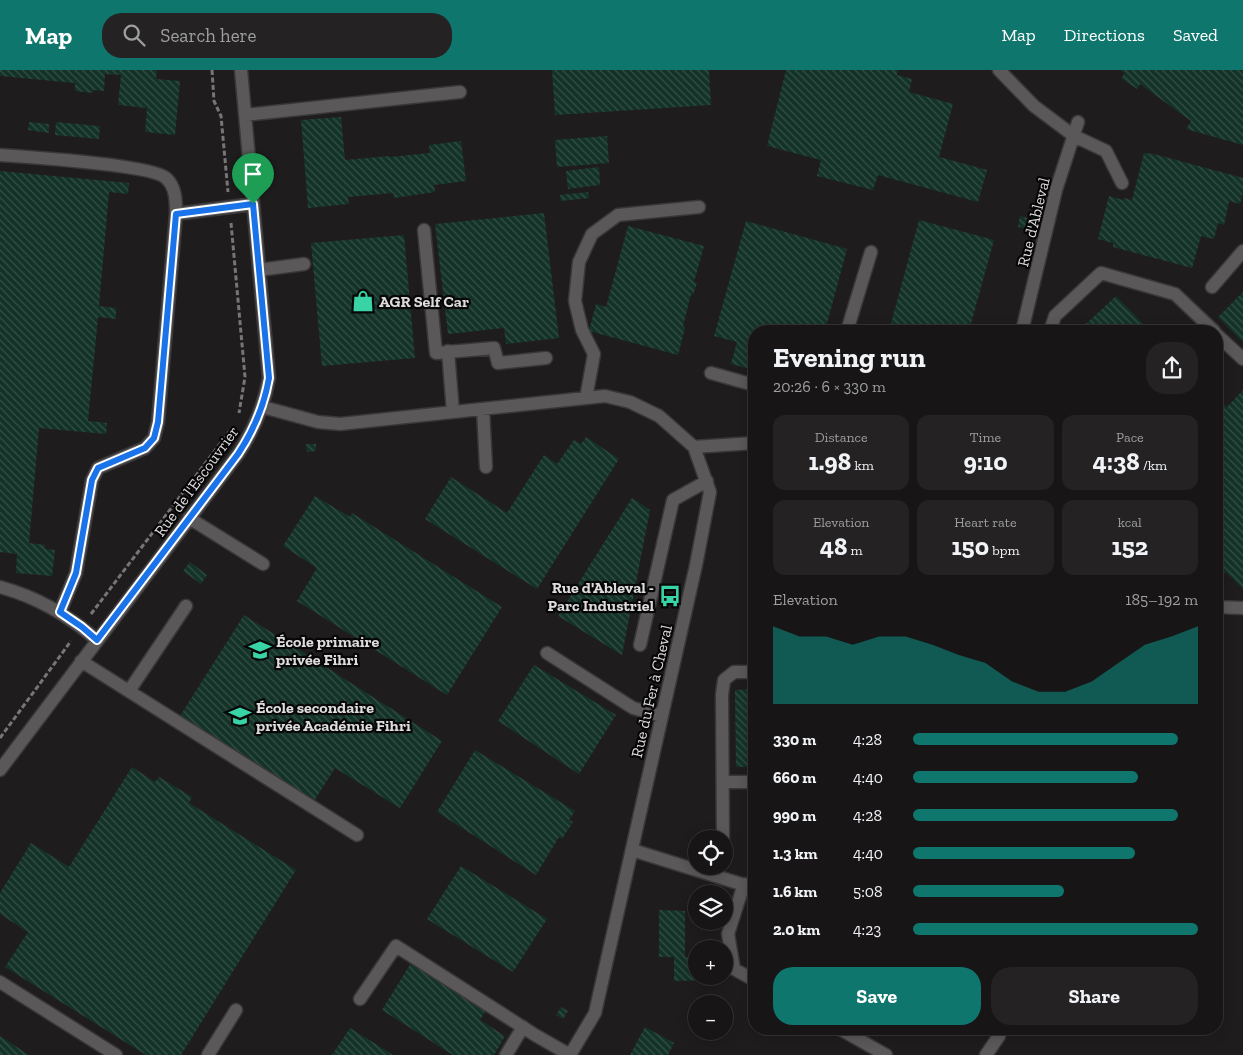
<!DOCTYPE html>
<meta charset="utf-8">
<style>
:root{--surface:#171516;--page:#242223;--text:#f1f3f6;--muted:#9e9fa1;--line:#363435;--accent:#0f766e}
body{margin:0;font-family:"Zilla Slab",serif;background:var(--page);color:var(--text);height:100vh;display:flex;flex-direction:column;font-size:19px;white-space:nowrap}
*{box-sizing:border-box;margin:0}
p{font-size:16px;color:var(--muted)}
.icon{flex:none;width:28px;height:28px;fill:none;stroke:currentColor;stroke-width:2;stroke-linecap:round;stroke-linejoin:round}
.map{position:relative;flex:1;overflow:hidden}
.sheet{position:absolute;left:748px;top:255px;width:475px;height:710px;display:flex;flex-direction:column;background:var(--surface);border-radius:20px;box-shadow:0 2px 12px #0003,0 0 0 1px var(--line)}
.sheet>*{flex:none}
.buttons{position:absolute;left:688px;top:760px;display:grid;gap:10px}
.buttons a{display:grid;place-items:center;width:45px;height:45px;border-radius:50%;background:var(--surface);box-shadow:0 2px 12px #0003,0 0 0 1px var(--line);font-size:25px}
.pin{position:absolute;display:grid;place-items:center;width:42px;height:42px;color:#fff;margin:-51px -21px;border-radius:50% 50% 50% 0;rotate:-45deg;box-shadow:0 0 5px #0007}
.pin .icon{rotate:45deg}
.round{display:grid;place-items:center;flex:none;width:52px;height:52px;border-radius:20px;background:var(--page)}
.head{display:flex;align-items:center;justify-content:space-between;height:85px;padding:0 25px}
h1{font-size:28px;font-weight:700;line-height:38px}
.figures{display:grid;grid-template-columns:repeat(3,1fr);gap:8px;height:85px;padding:5px 25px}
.figures div{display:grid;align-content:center;border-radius:12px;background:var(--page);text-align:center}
.figures b{font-size:25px;font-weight:700}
.figures small{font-size:14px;font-weight:400}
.figures p{font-size:14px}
.chart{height:140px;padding:10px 25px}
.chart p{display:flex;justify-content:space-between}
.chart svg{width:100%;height:90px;margin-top:5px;fill:var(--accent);opacity:.7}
.primary-button{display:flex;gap:10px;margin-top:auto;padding:10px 25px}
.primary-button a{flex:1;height:58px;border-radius:20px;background:var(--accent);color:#fff;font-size:20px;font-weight:700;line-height:58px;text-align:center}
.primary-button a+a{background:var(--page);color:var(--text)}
ul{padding:0 25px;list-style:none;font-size:16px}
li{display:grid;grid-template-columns:80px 60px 1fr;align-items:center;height:38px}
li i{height:12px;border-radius:6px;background:var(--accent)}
header{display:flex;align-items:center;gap:30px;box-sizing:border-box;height:70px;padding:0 25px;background:var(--accent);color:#fff}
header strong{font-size:24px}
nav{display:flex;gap:28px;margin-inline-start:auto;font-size:18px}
.search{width:350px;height:45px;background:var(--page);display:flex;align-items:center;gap:12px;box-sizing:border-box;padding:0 18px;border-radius:20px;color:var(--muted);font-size:19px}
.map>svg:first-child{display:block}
.building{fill:url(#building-back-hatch)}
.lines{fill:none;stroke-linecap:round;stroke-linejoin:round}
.minor-casing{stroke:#3a3738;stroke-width:15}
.path{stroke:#777576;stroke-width:3;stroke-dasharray:5 2.5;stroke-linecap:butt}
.minor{stroke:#5a5859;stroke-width:12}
.route-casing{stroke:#fff;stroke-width:10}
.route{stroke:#1a73e8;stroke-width:6}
.labels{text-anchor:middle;stroke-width:4.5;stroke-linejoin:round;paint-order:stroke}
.street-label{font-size:16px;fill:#dedcdd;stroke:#080707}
.poi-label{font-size:16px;font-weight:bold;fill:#dedcdd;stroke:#080707;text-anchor:start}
</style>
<header>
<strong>Map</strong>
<div class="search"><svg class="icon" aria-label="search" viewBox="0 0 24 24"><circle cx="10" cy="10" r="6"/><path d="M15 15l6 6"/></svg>Search here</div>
<nav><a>Map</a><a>Directions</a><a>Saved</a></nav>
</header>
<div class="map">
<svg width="1243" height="985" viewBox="0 0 1243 985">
<defs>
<pattern id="building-back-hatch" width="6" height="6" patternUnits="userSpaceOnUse" patternTransform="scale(1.25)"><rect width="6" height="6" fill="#143328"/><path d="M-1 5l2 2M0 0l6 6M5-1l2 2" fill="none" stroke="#365047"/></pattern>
</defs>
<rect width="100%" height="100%" fill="#1f1c1d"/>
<path class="building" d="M0 0H157L156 9 180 11 175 65 145 62 147 38 118 35 121 5 105 4 104 21 93 20V23L75 21V13L0 6Z
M552 0H709L711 35 555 45Z
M786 0H898L897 5 912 9 909 22 953 34 939 87 987 100 978 132 878 105 873 120 817 106 821 90 767 76Z
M1120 0H1243V75L1186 59 1191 51 1140 14 1137 19 1121 8 1125 3Z
M341 47 345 90 390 86V87L430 83 429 75 461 71 466 111 434 115 435 122 394 128 393 123 348 127 349 134 308 138 301 50Z
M29 52 49 54V63L28 60Z
M56 52 100 56 99 69 55 65Z
M607 66 609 93 557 97 555 70Z
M1144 83 1154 84 1243 108V122L1240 134 1229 131 1224 155 1218 153 1214 169 1201 166 1192 198 1113 177V173L1098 169 1109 126 1123 130 1124 128 1132 130Z
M599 97 600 115 568 119 566 101Z
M0 101 129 113 128 124 109 122 99 236 116 238V249L98 247 88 351 107 353 106 364 39 358 29 473 45 475V479L55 480 52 506 16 503 17 484 0 482Z
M588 122 589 128 561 131 560 125Z
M544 143 559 268 506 274 504 258 448 264 435 154Z
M1020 146 1027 148 1025 158 1018 157Z
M919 150 994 170 969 261H889Z
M746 151 847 179 825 261H754V300L731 294 737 272 714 266Z
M628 156 704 176 694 212 697 213 693 225 691 224 683 256 685 258 678 285 589 261 596 234 606 237Z
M404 165 415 288 322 296 311 173Z
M1243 222V272L1218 247Z
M1116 226 1150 261H1078L1101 240Z
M1243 320V519L1226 502 1216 511V326L1227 337Z
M586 367 619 389 537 519 425 449 451 407 507 443 544 385 557 394 574 370 581 374Z
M306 374H316V381L307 382Z
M315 426 350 447 352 443 502 537 447 625 297 531 317 498 283 476Z
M632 428 650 440 622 585 558 546Z
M190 492 207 505 201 514 183 501Z
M244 545 442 671 400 738 335 698 314 731 180 646Z
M534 595 616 645 579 704 498 651Z
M754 619V697H736L735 620Z
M475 680 575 741 569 750 573 752 562 769 559 767 536 805 437 742Z
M132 697 155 712 159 707 192 727 189 733 296 800 181 985H146L5 897 28 862 0 844V823L31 773 69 797Z
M461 796 547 849 513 902 427 849Z
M659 840 685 841V887H696V906H716V910L674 911V887H659Z
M411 893 486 940 480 950 505 966 494 985H453L382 940Z
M561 937 568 941 563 949 556 945Z
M645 957 674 973 668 985H630Z
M350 958 393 985H332Z
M0 966 29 985H0Z"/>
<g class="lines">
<g class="minor-casing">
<path id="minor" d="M999 0 1034 36 1074 66 1106 81 1122 113
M245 45 460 22
M0 85C27 87 152 95 166 108 176 117 176 131 176 144L253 134
M424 160 436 283 494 278 498 293 546 288
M259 200 304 194
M1212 217 1243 181
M847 261 871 182
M1022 261 1056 120 1078 52
M1050 261 1055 246 1101 203 1175 224 1214 261
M1216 264 1243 289
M448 281 453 342
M711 303 754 315
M586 328 594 284 582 260 575 231 579 192 592 164 618 145 699 137
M263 337 318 352 340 354 605 326 630 332 659 346 694 377 710 422 696 495 595 943 570 985
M483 339 486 397
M694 377 754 373
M189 448 263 494
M0 517C37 527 68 545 97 570
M1216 537 1243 538
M60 542 76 503 92 410 98 398 145 378 154 368 158 352 176 144
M640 575 673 430 707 411
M547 583 633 638 662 646
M81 591 357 765
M129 621 186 536
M0 700 238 384C254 360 264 337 269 308L241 0
M723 712H754
M723 769 722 625 724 610 734 602H754
M632 780 754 818
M744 814 728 864 734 899 754 910
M0 912 116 985
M360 929 396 876 535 965 570 985
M840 959 886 985
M208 985 236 940
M506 985 523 957
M986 985 999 966 1001 959"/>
</g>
<path class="path" d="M212 0 214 31 221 46 228 122
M231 153 245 307 239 343
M91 544 232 358
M0 668 71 571"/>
<use href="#minor" class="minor"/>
</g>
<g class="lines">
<g class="route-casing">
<path id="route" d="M253 134 269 308C264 337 254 360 238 384L97 570 82 557 60 542 76 503 92 410 98 398 145 378 154 368 158 352 176 144Z"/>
</g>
<use href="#route" class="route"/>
</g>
<defs>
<g id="shop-bare" transform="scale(1.725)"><path d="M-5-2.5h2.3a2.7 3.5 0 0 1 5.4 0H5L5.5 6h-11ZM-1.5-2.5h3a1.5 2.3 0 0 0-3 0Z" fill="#39d4a5" stroke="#080707" stroke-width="2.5" paint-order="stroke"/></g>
<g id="bus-bare" transform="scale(1.725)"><path d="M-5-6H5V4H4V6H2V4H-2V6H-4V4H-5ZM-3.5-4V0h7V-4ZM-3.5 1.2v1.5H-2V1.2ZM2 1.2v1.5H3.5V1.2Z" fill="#39d4a5" stroke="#080707" stroke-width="2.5" paint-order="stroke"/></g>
<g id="school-bare" transform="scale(1.725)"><path d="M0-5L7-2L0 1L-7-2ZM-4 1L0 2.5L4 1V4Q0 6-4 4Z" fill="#39d4a5" stroke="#080707" stroke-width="2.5" paint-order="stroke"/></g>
</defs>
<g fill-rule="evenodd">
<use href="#shop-bare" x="363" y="231"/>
<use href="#bus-bare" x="670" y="526"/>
<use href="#school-bare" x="260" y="580"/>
<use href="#school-bare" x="240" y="646"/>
</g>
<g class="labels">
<g class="street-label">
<text transform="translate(1033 152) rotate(-76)" y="6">Rue d'Ableval</text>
<text transform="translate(196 411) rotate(-54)" y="6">Rue de l'Escouvrier</text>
<text transform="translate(651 621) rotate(-77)" y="6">Rue du Fer à Cheval</text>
</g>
<g class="poi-label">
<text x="379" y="237">AGR Self Car</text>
<text x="654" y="523" text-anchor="end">Rue d'Ableval -<tspan x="654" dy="18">Parc Industriel</tspan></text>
<text x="276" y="577">École primaire<tspan x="276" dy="18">privée Fihri</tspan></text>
<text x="256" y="643">École secondaire<tspan x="256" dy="18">privée Académie Fihri</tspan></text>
</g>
</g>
</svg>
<div class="buttons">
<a><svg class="icon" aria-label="locate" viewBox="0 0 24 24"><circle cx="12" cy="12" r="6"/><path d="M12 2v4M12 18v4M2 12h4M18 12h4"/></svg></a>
<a><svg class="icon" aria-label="layers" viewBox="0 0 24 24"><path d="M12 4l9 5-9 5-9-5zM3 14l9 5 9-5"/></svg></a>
<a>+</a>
<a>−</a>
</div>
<div class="pin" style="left:253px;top:134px;background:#1e9e55"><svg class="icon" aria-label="arrive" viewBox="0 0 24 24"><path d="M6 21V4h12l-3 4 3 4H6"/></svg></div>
<section class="sheet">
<div class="head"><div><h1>Evening run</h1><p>20:26 · 6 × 330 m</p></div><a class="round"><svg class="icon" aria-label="share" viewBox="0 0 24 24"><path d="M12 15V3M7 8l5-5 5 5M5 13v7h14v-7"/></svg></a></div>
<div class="figures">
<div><p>Distance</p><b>1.98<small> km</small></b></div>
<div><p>Time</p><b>9:10</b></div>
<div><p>Pace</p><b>4:38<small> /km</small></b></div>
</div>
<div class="figures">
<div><p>Elevation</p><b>48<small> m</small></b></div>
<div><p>Heart rate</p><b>150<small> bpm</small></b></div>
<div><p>kcal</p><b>152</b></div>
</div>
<div class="chart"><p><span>Elevation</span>185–192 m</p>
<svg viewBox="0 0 160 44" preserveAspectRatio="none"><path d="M0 44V6L10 11L20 11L30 15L40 11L50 11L60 15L70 20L80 24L90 33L100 38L110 38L120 33L130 24L140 15L150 11L160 6V44z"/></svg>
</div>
<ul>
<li><b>330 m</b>4:28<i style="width:93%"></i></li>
<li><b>660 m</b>4:40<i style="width:79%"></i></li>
<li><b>990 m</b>4:28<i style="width:93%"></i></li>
<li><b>1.3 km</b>4:40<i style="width:78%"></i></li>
<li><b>1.6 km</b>5:08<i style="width:53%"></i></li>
<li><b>2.0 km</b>4:23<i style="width:100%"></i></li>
</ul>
<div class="primary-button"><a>Save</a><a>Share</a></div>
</section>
</div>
